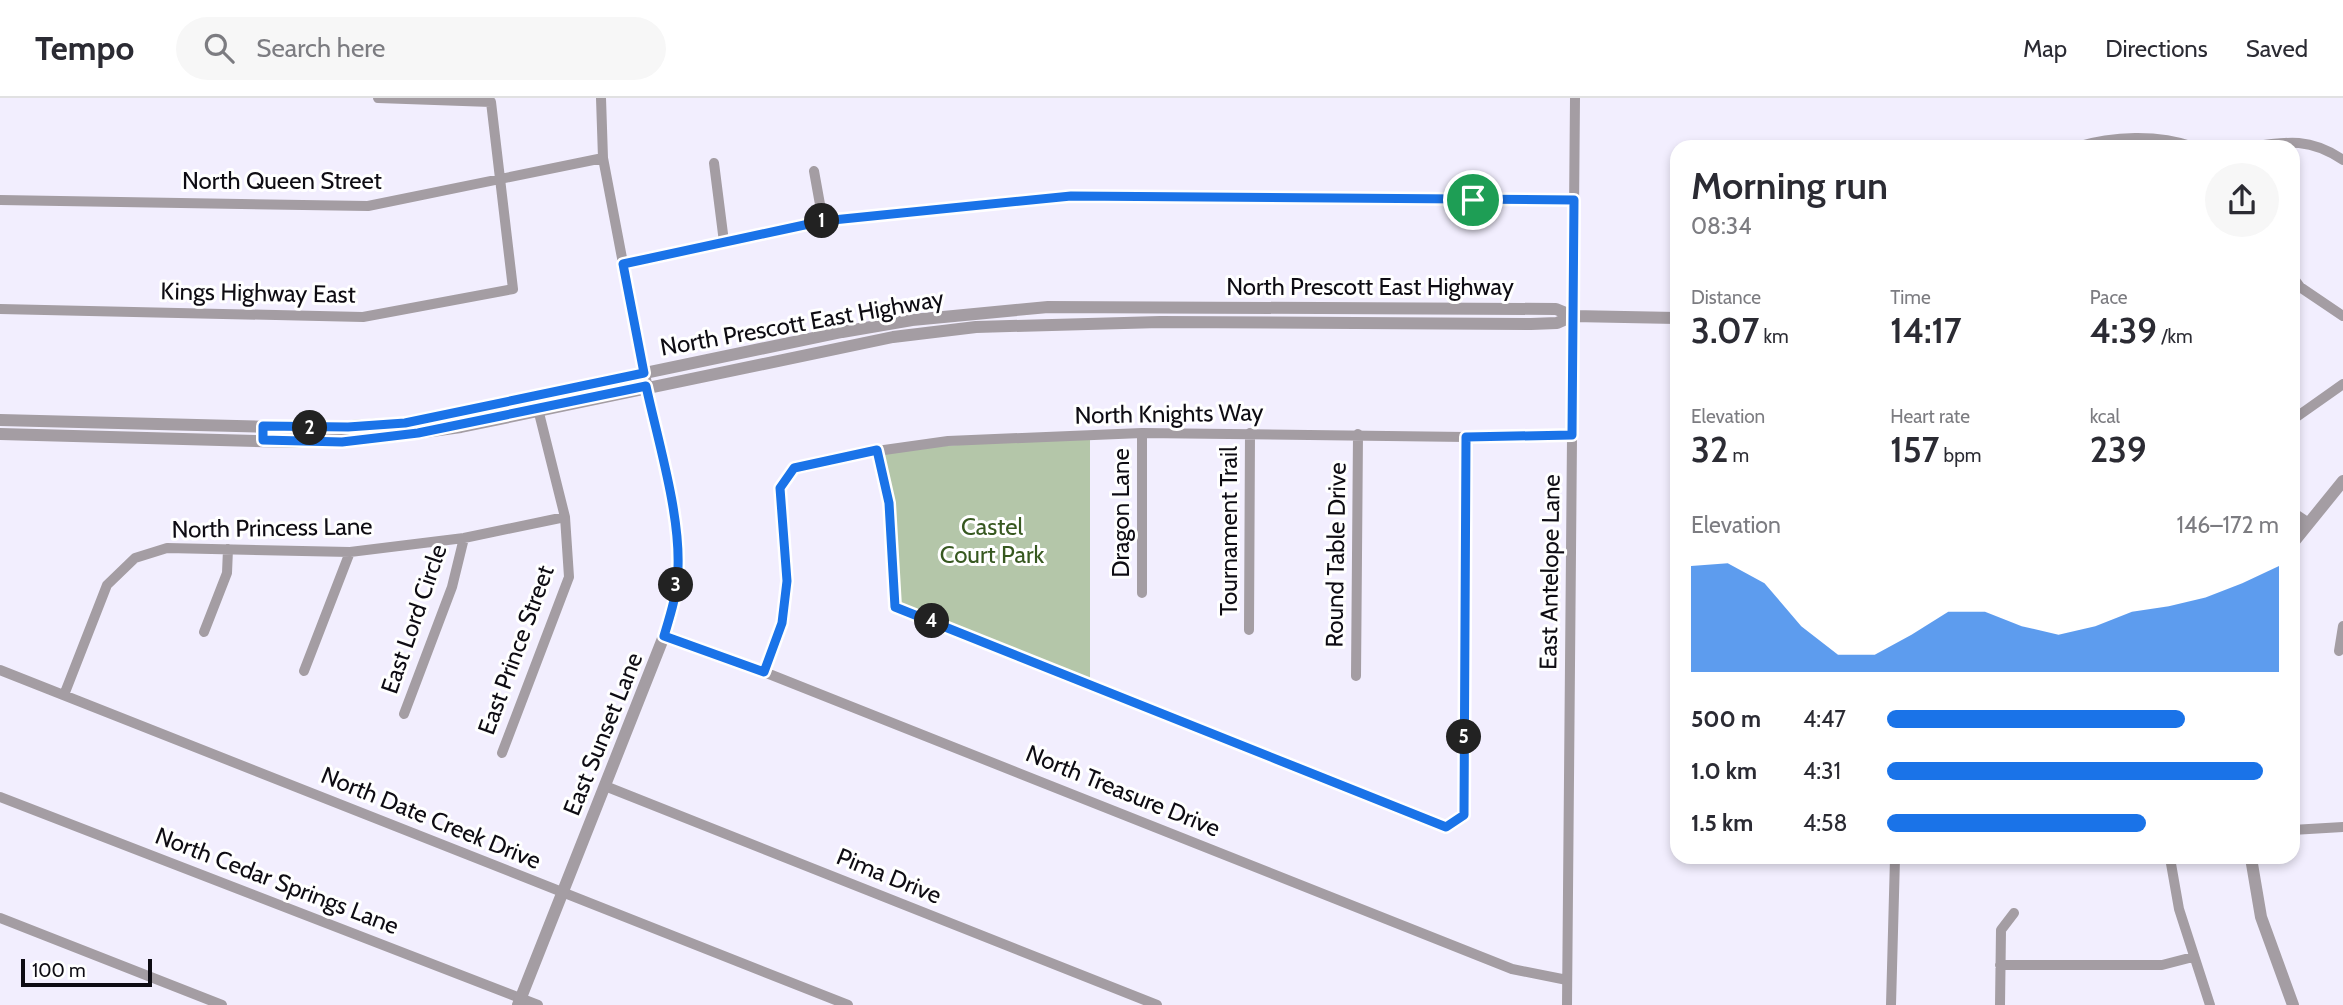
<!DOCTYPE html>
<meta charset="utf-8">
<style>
:root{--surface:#fff;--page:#f7f7f7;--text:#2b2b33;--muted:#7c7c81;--line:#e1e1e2;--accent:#1a73e8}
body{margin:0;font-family:Cabin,sans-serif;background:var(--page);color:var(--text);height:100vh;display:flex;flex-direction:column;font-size:26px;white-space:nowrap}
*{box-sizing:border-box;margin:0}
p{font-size:23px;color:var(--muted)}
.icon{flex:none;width:38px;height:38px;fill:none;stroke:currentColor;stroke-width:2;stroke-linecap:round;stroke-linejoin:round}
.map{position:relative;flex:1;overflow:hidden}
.panel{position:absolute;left:1670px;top:42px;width:630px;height:724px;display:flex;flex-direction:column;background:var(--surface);border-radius:21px;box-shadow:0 4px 10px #0003}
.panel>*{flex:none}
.scale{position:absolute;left:21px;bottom:18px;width:131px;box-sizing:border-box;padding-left:7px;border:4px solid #0e0c13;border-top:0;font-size:19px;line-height:24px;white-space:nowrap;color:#0e0c13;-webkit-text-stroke:5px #fff;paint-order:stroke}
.pin{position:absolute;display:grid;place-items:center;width:60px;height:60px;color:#fff;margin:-30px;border:4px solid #fff;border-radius:50%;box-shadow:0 2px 7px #0007}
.km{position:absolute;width:35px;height:35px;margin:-18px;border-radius:50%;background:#222;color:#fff;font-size:19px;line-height:35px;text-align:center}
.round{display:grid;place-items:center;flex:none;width:74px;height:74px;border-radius:37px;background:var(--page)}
.head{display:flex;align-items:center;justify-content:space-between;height:119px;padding:0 21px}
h1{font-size:38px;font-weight:600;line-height:52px}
.figures{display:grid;grid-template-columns:repeat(3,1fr);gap:10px;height:119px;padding:7px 21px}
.figures div{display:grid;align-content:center}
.figures b{font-size:35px;font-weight:600}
.figures small{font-size:19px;font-weight:400}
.figures p{font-size:19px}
.chart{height:196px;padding:14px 21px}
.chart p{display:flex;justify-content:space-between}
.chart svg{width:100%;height:126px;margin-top:7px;fill:var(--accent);opacity:.7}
ul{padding:0 21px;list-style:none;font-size:23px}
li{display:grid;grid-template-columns:112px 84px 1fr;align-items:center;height:52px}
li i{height:18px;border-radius:9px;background:var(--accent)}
header{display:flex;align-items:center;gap:42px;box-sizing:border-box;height:98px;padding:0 35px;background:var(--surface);border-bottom:2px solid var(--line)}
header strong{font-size:33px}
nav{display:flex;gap:38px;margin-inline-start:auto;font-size:24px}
.search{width:490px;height:63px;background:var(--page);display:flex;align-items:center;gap:18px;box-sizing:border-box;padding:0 24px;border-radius:38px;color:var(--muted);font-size:26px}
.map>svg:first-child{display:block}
.green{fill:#b4c6a9}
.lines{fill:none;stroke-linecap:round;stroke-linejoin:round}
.minor{stroke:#a49da3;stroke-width:10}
.tertiary{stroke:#a49da3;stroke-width:12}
.route-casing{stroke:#fff;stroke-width:14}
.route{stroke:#1a73e8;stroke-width:9}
.labels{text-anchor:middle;stroke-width:6;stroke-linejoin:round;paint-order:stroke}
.street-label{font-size:24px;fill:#0e0c13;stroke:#fff}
.park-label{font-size:24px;fill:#375820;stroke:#fff}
</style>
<header>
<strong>Tempo</strong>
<div class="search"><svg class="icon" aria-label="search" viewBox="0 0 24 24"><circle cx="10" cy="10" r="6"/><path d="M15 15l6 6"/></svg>Search here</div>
<nav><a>Map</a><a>Directions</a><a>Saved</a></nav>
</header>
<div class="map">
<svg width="2343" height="907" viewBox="0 0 2343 907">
<rect width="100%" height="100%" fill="#f2eefe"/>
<path class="green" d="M1090 337V586L895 509 877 353Z"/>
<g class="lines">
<path class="minor" d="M601 0 603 60 645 281
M2076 49C2113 38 2157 36 2194 49
M2251 49C2288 43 2311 40 2343 62
M714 65 724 144
M814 73 823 123
M0 102 368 108 603 60
M623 166 823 123 1071 98 1574 102
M2292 178 2300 189 2343 218
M0 211 363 219 513 191 491 4 378 0
M2292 319 2295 320 2343 286
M877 353 889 405 895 509 1445 729 1464 717 1466 339
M1142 495V335
M1249 532 1250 335
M204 534 227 475 228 451
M664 538 764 574 1512 871 1567 882
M2339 553 2343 528
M0 572 848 907
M304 573 350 454
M764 574 782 525 787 483 780 390 794 370 877 353 948 343 1142 335 1466 339 1572 337
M1356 578 1358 336
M64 597 107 487 135 460 167 450 350 454 464 440 565 419
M404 616 452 489 464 440
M502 655 569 479 565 419 535 299
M605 688 1157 907
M0 699 538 907
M2292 732 2343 729
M2170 760 2179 811 2210 907
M0 820 222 907
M2000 867H2162L2193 859
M1567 907 1575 0
M1891 907 1895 760
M2000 907 2001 832 2014 815"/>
<path class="tertiary" d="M0 322 316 330 405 325 842 234 912 222 1048 209 1556 211 1573 218 1676 220
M0 336 295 344 388 339 461 329 893 239 976 229 1160 224 1531 226 1557 225 1573 218
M2292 415 2307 425
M2292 446 2343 383
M2251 760 2261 819 2293 907
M518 907 664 538C671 515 678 493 678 469 680 412 656 338 645 281"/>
</g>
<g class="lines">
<g class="route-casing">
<path id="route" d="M1071 98 1574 102 1572 337 1466 339 1464 717 1446 729 895 509 889 405 877 352 794 370 780 390 787 483 782 525 764 574 664 538C671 515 678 493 678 469 680 415 658 343 646 288L418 335 342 344 263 342V328L348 329 405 325 644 275 623 166 823 123Z"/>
</g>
<use href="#route" class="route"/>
</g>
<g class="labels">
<g class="street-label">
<text x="282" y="91">North Queen Street</text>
<text x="1370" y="197">North Prescott East Highway</text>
<text transform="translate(258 195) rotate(1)" y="8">Kings Highway East</text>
<text transform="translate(802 225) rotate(-10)" y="8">North Prescott East Highway</text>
<text transform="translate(1169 316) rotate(-1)" y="8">North Knights Way</text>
<text transform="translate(1121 415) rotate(-90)" y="8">Dragon Lane</text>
<text transform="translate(272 430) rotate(-1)" y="8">North Princess Lane</text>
<text transform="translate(1229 433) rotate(-90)" y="8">Tournament Trail</text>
<text transform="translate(1336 457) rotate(-89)" y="8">Round Table Drive</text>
<text transform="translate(1550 474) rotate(-89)" y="8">East Antelope Lane</text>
<text transform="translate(414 521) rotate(-71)" y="8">East Lord Circle</text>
<text transform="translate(516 552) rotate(-70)" y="8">East Prince Street</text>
<text transform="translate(603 636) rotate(-68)" y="8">East Sunset Lane</text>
<text transform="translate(1123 693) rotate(22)" y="8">North Treasure Drive</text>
<text transform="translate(431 720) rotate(22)" y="8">North Date Creek Drive</text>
<text transform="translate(889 778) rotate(22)" y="8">Pima Drive</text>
<text transform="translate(277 783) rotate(21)" y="8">North Cedar Springs Lane</text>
</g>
<g class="park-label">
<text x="992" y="437">Castel<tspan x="992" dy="28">Court Park</tspan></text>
</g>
</g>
</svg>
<div class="scale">100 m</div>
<div class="pin" style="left:1473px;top:102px;background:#1e9e55"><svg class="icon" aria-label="arrive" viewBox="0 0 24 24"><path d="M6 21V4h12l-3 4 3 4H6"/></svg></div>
<b class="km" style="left:822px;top:123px">1</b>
<b class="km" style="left:310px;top:330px">2</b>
<b class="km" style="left:676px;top:487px">3</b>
<b class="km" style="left:932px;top:523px">4</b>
<b class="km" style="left:1464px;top:639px">5</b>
<section class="panel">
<div class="head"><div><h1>Morning run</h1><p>08:34</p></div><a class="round"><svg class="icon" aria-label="share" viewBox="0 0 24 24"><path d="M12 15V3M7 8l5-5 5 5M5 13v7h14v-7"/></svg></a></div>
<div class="figures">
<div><p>Distance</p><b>3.07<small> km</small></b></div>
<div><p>Time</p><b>14:17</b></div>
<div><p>Pace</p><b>4:39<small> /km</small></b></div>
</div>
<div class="figures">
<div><p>Elevation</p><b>32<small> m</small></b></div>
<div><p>Heart rate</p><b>157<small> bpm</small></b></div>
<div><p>kcal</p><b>239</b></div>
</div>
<div class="chart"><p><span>Elevation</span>146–172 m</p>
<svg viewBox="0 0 160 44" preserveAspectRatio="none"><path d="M0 44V7L10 6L20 13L30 28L40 38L50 38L60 31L70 23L80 23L90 28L100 31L110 28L120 23L130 21L140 18L150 13L160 7V44z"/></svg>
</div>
<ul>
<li><b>500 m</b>4:47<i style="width:76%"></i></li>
<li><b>1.0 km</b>4:31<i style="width:96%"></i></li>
<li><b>1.5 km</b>4:58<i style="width:66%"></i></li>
</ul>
</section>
</div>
